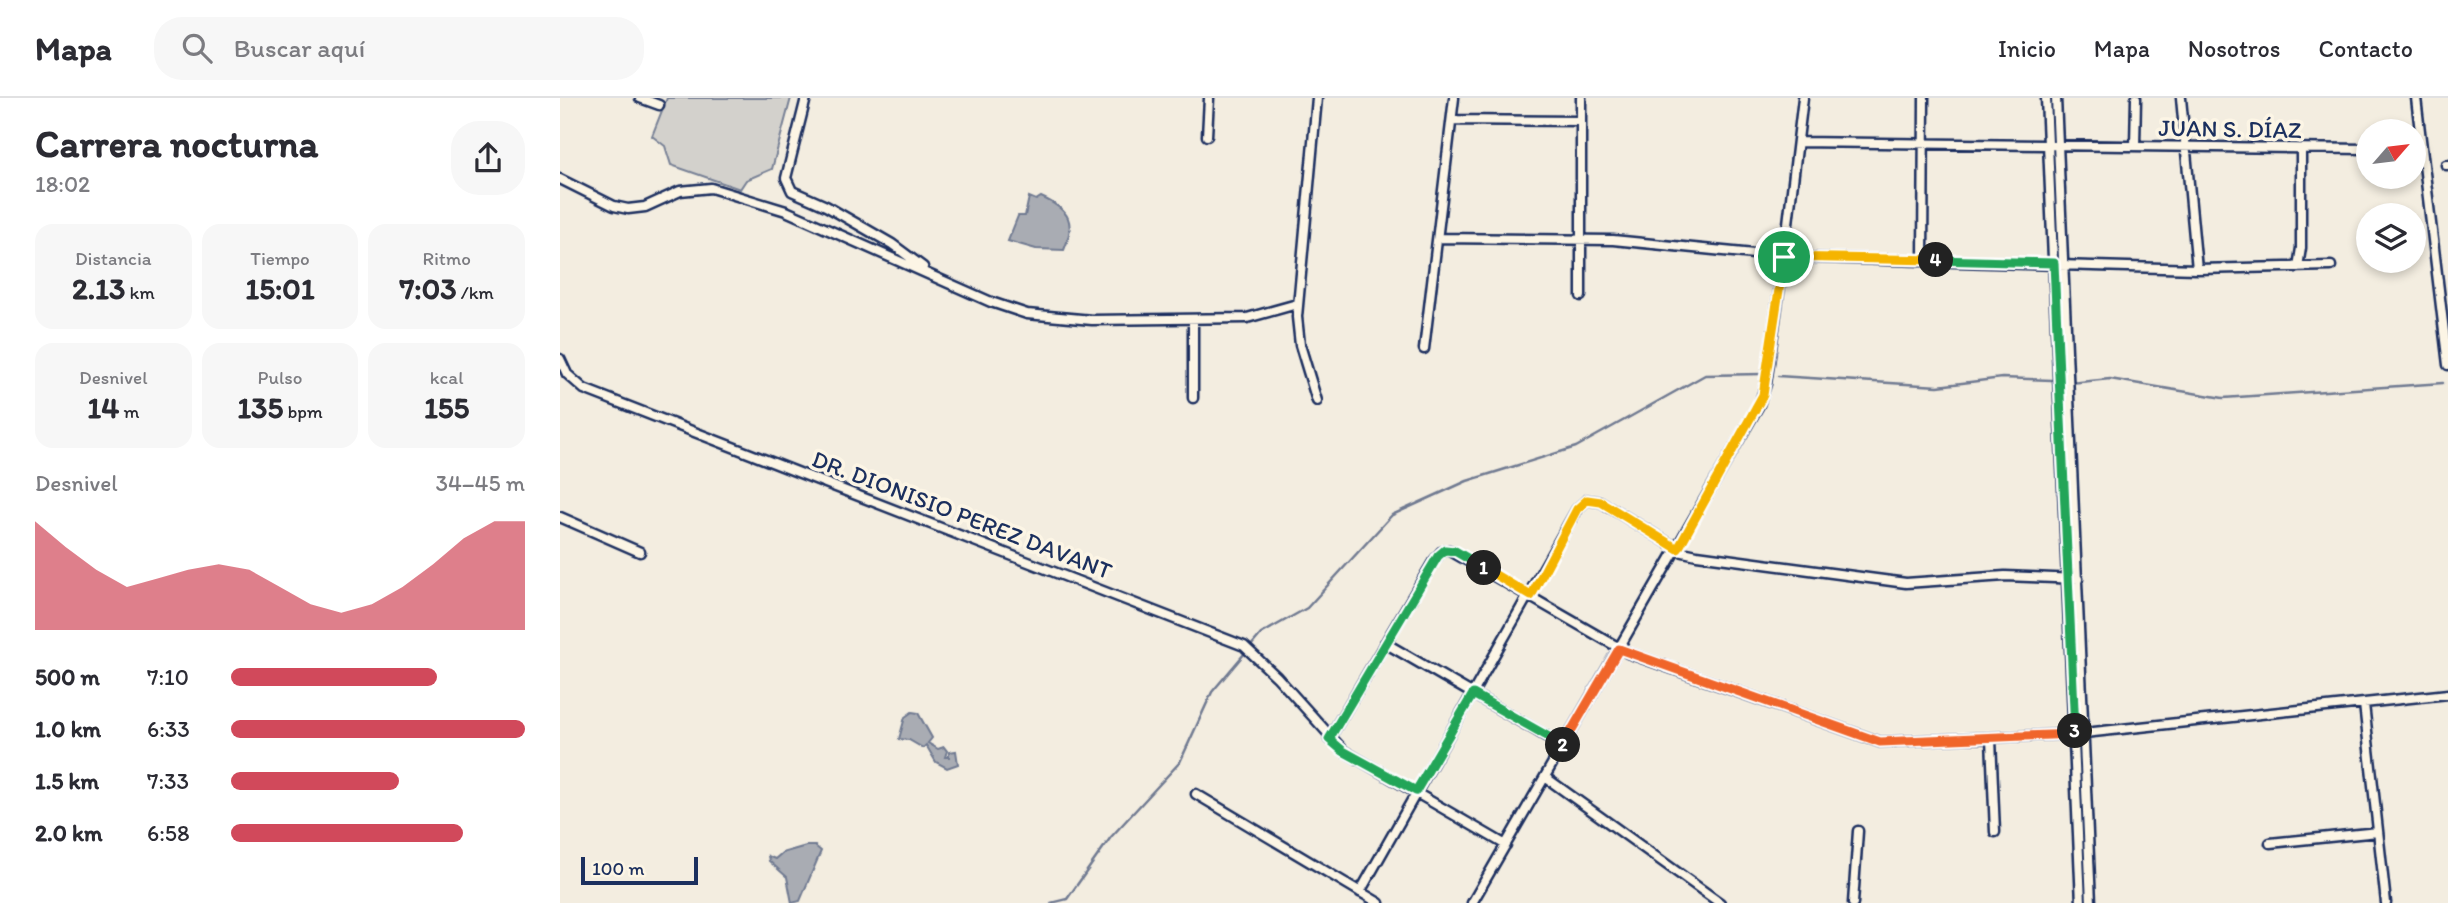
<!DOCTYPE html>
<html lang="es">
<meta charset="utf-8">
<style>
:root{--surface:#fff;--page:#f7f7f7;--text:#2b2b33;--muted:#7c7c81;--line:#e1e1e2;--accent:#d1495b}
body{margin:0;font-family:Itim,sans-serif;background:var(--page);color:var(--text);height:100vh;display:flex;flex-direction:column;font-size:26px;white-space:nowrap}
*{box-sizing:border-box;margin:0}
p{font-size:23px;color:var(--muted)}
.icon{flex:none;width:38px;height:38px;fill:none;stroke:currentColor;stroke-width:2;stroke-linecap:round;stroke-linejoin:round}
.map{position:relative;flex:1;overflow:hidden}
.side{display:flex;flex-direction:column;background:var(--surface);width:560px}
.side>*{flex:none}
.needle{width:46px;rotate:62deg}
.buttons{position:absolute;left:1796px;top:21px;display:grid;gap:14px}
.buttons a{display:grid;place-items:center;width:70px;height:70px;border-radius:50%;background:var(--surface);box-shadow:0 4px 10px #0003;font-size:35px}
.scale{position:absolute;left:21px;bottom:18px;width:117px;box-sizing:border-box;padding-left:7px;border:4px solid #1b2f5e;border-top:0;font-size:19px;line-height:24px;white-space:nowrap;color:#1b2f5e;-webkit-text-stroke:5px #fcf5e5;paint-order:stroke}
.pin{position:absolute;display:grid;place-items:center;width:60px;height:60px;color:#fff;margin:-30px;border:4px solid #fff;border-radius:50%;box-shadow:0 2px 7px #0007}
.km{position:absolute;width:35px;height:35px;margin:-18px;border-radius:50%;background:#222;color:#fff;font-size:19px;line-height:35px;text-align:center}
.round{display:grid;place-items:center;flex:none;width:74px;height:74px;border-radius:28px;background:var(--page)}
.headline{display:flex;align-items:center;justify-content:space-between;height:119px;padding:0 35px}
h1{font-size:38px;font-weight:800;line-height:52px}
.metrics{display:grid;grid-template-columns:repeat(3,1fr);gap:10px;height:119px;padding:7px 35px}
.metrics div{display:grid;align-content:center;border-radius:18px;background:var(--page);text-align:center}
.metrics b{font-size:30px;font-weight:800}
.metrics small{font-size:19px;font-weight:400}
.metrics p{font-size:19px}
.chart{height:196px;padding:14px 35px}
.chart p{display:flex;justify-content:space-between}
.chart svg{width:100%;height:126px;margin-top:7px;fill:var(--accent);opacity:.7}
ul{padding:0 35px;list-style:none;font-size:23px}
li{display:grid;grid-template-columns:112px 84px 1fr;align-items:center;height:52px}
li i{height:18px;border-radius:9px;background:var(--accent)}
header{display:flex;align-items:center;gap:42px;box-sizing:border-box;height:98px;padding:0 35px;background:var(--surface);border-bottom:2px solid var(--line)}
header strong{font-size:33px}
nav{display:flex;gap:38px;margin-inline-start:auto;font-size:24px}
.search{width:490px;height:63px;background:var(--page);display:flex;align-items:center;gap:18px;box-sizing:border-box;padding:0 24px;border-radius:28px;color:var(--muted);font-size:26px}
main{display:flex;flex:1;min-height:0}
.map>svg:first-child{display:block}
.green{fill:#d3d1cc;stroke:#778095;stroke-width:2}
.water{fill:#a9acb3;stroke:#707a91;stroke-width:2}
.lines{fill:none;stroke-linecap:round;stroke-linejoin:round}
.stream{stroke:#707a91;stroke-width:2.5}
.minor-casing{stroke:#1b2f5e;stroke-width:13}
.minor{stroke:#fcf5e5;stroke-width:8}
.split-1-casing{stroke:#fff;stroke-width:14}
.split-2-casing{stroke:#fff;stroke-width:14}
.split-3-casing{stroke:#fff;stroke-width:14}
.split-4-casing{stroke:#fff;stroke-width:14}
.split-5-casing{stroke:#fff;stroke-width:14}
.split-1{stroke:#f5b400;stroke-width:9}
.split-2{stroke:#22a559;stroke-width:9}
.split-3{stroke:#f0652b;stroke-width:9}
.split-4{stroke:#22a559;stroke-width:9}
.split-5{stroke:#f5b400;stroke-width:9}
.labels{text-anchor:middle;stroke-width:7;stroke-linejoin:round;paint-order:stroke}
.street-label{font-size:24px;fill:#1b2f5e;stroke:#fcf5e5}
</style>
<header>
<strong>Mapa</strong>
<div class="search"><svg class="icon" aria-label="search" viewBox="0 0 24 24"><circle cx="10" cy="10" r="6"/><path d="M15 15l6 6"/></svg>Buscar aquí</div>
<nav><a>Inicio</a><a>Mapa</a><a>Nosotros</a><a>Contacto</a></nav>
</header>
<main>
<section class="side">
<div class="headline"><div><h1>Carrera nocturna</h1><p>18:02</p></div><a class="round"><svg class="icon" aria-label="share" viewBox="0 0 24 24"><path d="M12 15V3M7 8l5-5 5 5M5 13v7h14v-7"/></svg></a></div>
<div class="metrics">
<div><p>Distancia</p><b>2.13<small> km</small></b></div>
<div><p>Tiempo</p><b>15:01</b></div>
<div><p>Ritmo</p><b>7:03<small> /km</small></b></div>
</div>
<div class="metrics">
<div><p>Desnivel</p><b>14<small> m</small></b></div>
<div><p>Pulso</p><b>135<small> bpm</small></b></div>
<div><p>kcal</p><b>155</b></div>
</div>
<div class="chart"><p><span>Desnivel</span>34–45 m</p>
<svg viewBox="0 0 160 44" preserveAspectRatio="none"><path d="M0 44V6L10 15L20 23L30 29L40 26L50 23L60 21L70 23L80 29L90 35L100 38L110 35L120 29L130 21L140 12L150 6L160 6V44z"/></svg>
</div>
<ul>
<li><b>500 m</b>7:10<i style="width:70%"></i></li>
<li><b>1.0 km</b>6:33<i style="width:100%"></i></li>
<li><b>1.5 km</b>7:33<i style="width:57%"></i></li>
<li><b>2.0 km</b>6:58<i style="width:79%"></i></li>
</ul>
</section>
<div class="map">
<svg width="1888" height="805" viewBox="0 0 1888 805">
<rect width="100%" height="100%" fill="#f3ede0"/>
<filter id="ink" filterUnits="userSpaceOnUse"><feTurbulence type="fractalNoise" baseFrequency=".0143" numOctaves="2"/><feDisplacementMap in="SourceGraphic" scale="14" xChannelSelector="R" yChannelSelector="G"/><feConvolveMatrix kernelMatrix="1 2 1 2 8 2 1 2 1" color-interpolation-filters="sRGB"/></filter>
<g filter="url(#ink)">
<path class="green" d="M107 0H231L212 71 186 82 180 91 111 67 105 48 92 38Z"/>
<path class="water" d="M469 99 476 102 481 99C510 112 516 124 504 152L476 151 448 143 458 118H465Z
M352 614 358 615 372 640 368 645 378 651 384 649 387 653 385 659H389V654L396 653 398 666 387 670 376 664 366 647 363 650 349 642 339 641 345 619Z
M246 748H255L261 753 240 803 232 805 227 779 209 763 208 758 215 761 222 755Z"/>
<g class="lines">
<path class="stream" d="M1218 278 1378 288 1442 280 1492 282
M1510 285 1550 281 1663 300 1883 285
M491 805 507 801 551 739 620 664 652 594 701 536 747 510 832 417 907 383 1016 349 1145 277 1203 276"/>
<g class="minor-casing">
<path id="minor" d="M80 0 99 7
M246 0 226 80 232 93 266 108 332 146 363 169
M757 0 737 219 740 247 757 303
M1486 0 1521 805
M1496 0 1531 805
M1621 0 1637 171
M1856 0 1888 267
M892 22 1021 23
M647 38 649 0
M1238 44 1808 51
M1575 48 1576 0
M1886 67H1888
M0 81 54 108 68 111 85 109 120 93 151 90 226 113 431 204 467 216 532 222 687 220 737 206
M879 140 1053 142 1224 159 1637 171 1771 168
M1363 162 1364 0
M1738 169 1741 150V51
M1021 198V0
M864 251 894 0
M0 261 7 276 24 291 684 548 717 579 784 653 946 747
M633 300V221
M0 419 80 454
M825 545 1003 648
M1804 606 1826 805
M769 641 873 464 881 454 889 452 1068 555 1320 644 1515 636 1888 596
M1431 641 1435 734
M985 679 1160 805
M636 696 819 805
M1710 745 1818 734
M800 794 1017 411 1027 402 1041 404 1123 454 1137 457 1346 485 1445 478 1518 481
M912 805 1199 307 1206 286 1224 159 1243 0
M1293 805 1298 733"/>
</g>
<use href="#minor" class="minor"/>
</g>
</g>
<g class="lines" filter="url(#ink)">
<g class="split-1-casing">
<path id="split-1" d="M924 470 971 498 1017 411 1027 402 1041 404 1118 451 1203 297 1224 159"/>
</g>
<g class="split-2-casing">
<path id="split-2" d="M924 470 895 453 885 452 878 458 769 641 783 653 856 693 913 596 1003 647"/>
</g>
<g class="split-3-casing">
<path id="split-3" d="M1003 647 1059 551 1320 644 1515 636V633"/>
</g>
<g class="split-4-casing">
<path id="split-4" d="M1376 162 1494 165 1515 633"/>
</g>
<g class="split-5-casing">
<path id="split-5" d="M1224 159 1376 162"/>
</g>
<use href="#split-1" class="split-1"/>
<use href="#split-2" class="split-2"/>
<use href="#split-3" class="split-3"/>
<use href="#split-4" class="split-4"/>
<use href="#split-5" class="split-5"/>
</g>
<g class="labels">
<g class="street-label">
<text transform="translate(1670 31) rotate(1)" y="8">JUAN S. DÍAZ</text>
<text transform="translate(402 417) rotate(21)" y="8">DR. DIONISIO PEREZ DAVANT</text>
</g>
</g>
</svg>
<div class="buttons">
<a><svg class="needle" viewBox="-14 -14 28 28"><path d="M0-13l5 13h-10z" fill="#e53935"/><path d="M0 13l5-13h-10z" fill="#7c7c81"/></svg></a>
<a><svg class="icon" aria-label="layers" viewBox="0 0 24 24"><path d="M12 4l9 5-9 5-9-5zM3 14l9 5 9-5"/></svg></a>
</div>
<div class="scale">100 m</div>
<div class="pin" style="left:1224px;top:159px;background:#1e9e55"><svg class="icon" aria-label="arrive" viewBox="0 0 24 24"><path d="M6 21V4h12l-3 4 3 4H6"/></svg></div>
<b class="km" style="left:924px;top:470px">1</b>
<b class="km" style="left:1003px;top:647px">2</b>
<b class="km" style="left:1515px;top:633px">3</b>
<b class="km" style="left:1376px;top:162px">4</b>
</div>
</main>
